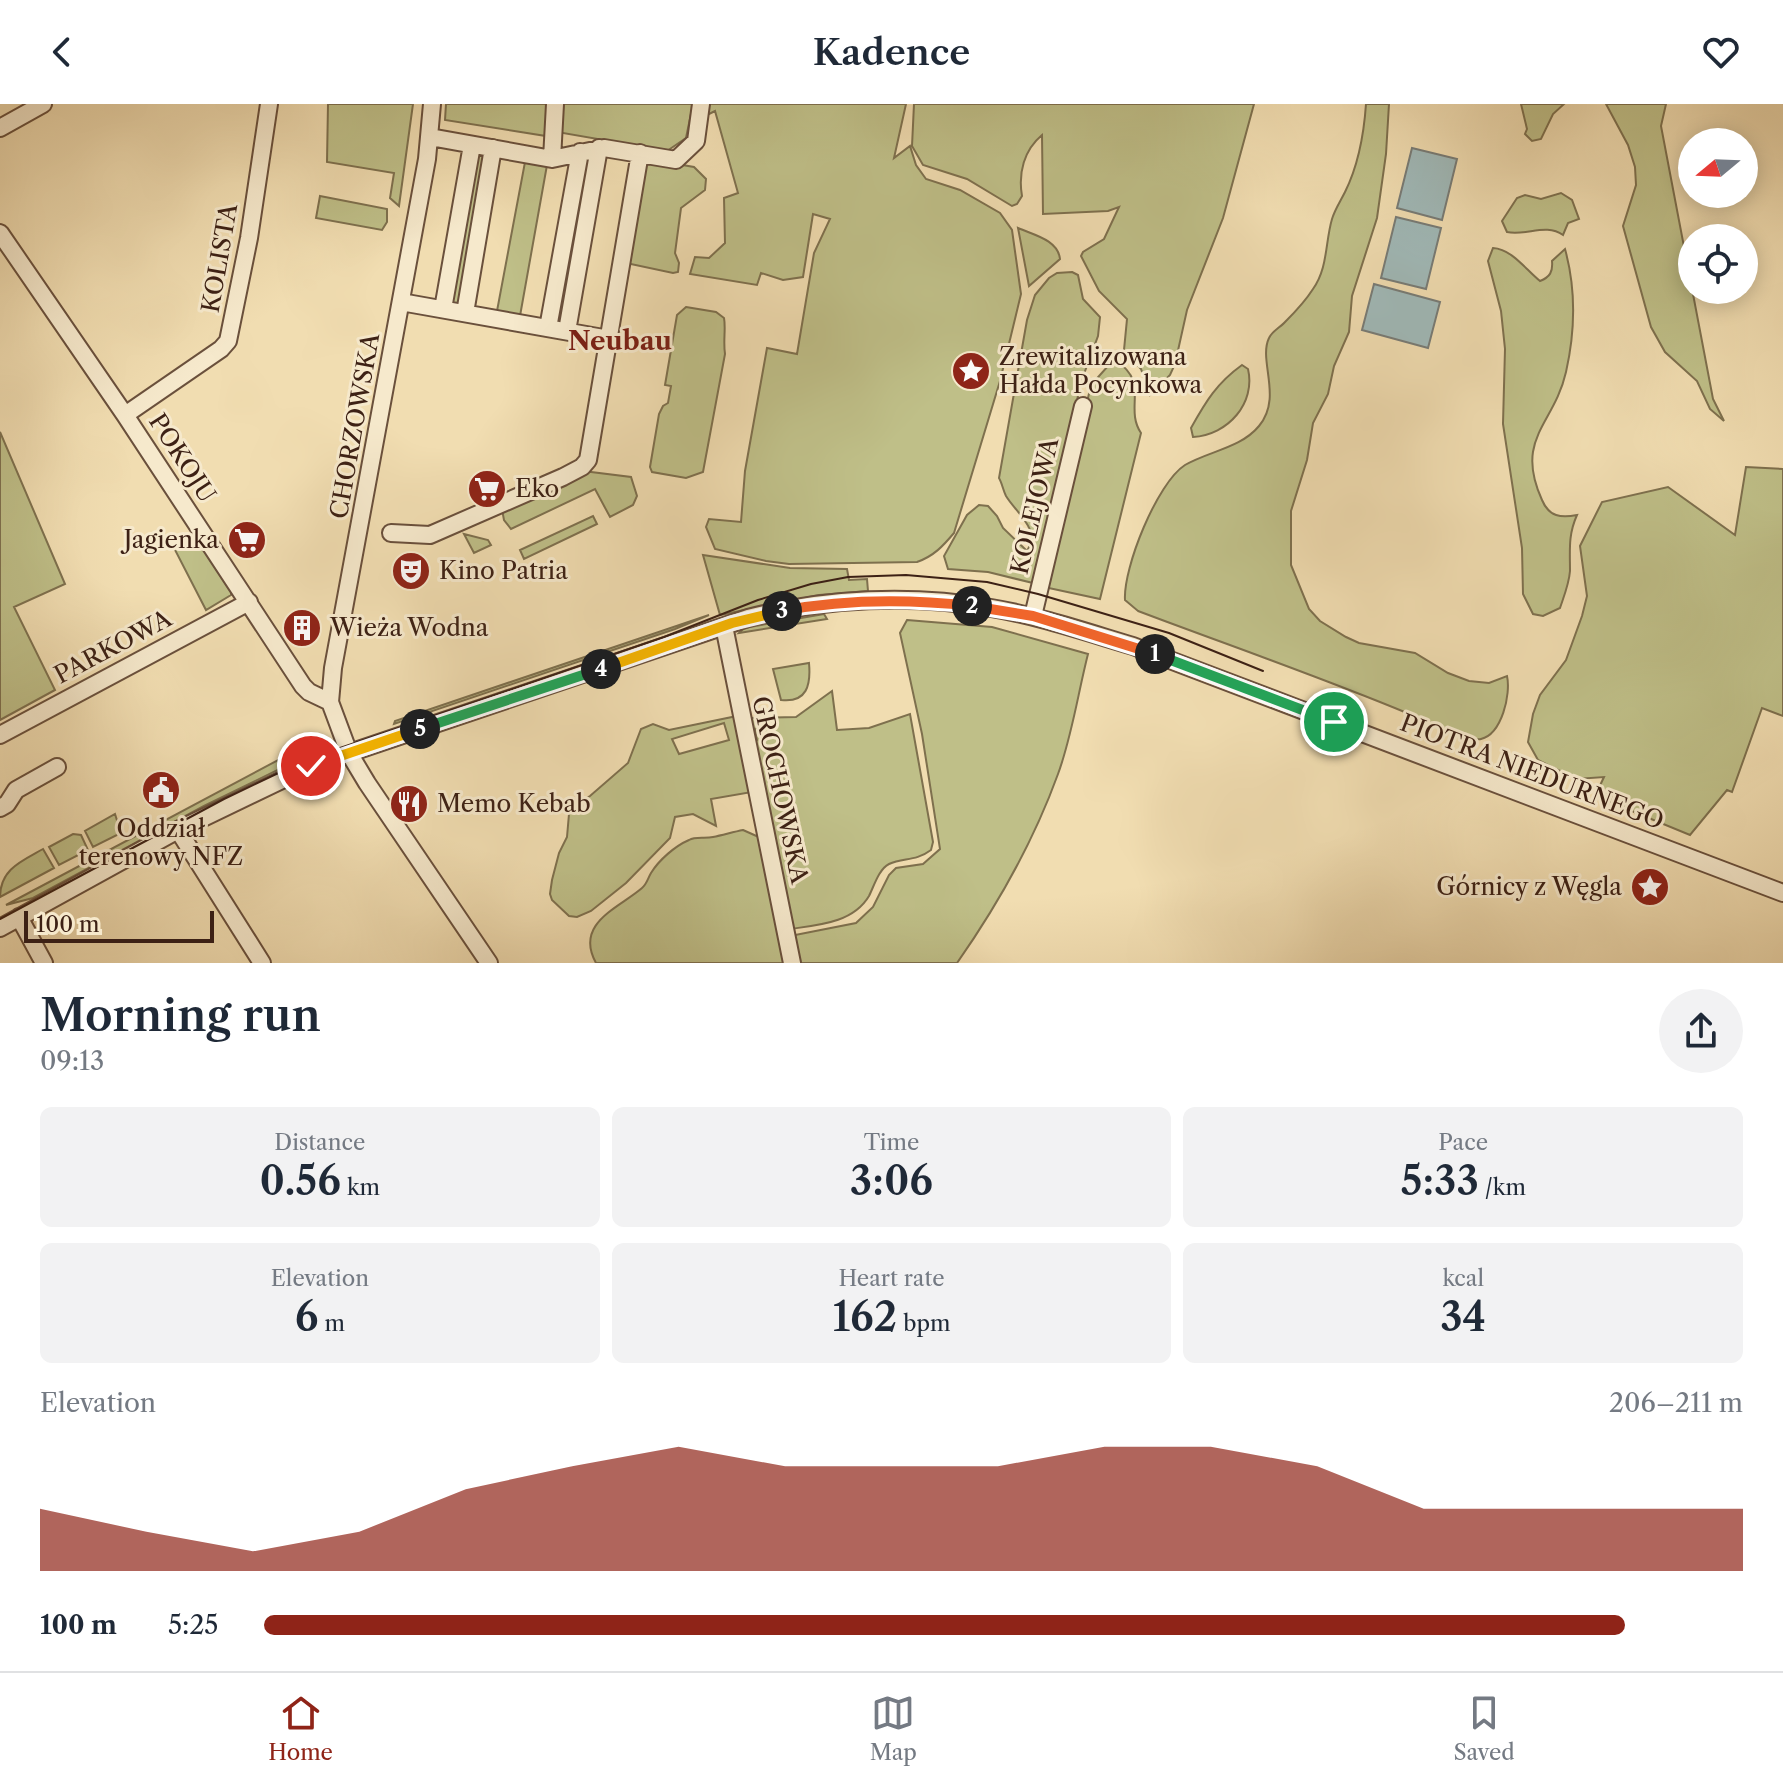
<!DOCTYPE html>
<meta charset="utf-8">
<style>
:root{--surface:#fff;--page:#f2f2f3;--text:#1f2937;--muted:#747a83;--line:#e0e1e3;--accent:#8f2418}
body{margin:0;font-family:"Libre Caslon Text",serif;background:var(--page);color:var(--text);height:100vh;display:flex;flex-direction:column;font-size:30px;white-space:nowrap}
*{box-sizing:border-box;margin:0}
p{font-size:26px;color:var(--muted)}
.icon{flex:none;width:44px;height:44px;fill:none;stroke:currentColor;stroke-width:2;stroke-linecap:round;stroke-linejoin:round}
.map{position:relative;height:859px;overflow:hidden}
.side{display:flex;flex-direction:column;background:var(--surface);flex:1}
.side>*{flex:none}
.needle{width:52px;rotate:251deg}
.tools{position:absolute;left:1678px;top:24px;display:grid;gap:16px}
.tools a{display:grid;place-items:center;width:80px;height:80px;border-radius:50%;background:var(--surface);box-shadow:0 4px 20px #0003;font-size:40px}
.scale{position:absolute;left:24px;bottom:20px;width:190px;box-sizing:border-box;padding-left:8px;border:4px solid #3d2115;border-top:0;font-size:22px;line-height:28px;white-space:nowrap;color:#3d2115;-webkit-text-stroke:6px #f6e9cc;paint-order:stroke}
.pin{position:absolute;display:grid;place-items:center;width:68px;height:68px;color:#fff;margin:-34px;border:4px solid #fff;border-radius:50%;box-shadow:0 2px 8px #0007}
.km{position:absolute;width:40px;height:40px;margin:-20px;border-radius:50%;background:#222;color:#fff;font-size:22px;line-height:40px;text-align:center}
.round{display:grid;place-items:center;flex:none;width:84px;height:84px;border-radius:42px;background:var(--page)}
.head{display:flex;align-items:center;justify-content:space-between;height:136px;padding:0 40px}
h1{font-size:44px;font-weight:600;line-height:60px}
.stats{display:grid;grid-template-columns:repeat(3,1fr);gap:12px;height:136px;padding:8px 40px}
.stats div{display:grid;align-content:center;border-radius:12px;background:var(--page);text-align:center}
.stats b{font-size:40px;font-weight:600}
.stats small{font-size:22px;font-weight:400}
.stats p{font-size:22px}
.chart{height:224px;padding:16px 40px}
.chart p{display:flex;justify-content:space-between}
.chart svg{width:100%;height:144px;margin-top:8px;fill:var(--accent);opacity:.7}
ul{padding:0 40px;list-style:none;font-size:26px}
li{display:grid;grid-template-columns:128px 96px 1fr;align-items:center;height:60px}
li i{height:20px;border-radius:10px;background:var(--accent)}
header{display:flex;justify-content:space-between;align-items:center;height:104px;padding:0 40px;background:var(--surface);font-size:36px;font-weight:600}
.menu{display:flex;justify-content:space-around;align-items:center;height:112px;border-top:2px solid var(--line);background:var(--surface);font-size:22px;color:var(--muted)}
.menu a{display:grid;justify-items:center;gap:4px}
.menu .selected{color:var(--accent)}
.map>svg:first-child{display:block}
.green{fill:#bfbf88;stroke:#7e704e;stroke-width:2;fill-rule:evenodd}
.water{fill:#a0b9b8;stroke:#787c77;stroke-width:2}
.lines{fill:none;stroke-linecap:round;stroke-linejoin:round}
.minor-casing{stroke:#6a503c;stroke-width:20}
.minor{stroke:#f6e9cc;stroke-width:16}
.tram{stroke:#3d2115;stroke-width:2}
.split-1-casing{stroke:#fff;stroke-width:16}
.split-2-casing{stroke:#fff;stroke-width:16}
.split-3-casing{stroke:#fff;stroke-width:16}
.split-4-casing{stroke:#fff;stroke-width:16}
.split-5-casing{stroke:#fff;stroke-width:16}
.split-6-casing{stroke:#fff;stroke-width:16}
.split-1{stroke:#22a559;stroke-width:10}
.split-2{stroke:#f0652b;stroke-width:10}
.split-3{stroke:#f0652b;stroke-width:10}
.split-4{stroke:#f5b400;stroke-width:10}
.split-5{stroke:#22a559;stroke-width:10}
.split-6{stroke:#f5b400;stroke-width:10}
.labels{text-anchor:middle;stroke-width:6;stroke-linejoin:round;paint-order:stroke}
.street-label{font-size:24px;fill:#3d2115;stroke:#f6e9cc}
.poi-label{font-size:24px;fill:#3d2115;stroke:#f6e9cc;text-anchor:start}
.neighbourhood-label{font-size:26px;font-weight:bold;fill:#7a1f14;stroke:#f6e9cc}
</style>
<header><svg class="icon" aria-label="back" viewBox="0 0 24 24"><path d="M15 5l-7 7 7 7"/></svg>Kadence<svg class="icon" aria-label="heart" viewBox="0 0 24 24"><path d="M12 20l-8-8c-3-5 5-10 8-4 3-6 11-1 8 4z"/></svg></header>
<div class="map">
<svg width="1783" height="859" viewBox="0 0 1783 859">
<rect width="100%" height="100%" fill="#f1ddb1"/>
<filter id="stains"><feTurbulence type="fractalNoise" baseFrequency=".0025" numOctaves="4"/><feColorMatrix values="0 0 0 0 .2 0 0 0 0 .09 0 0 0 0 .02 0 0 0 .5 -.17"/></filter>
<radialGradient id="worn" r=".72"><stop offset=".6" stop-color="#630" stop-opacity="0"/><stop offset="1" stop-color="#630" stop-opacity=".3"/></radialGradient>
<path class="green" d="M328 0H413L399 102 390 94 394 69 327 58Z
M446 0H548L546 32 445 16Z
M559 0H693L686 34 667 47 557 28Z
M705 0H906L894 54 910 42 916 61 926 75 960 86 1000 109 1012 126 1021 190 1000 277 954 429C943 442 934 452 917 458L789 460 766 457 715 445 706 423 709 415 741 418 745 367 767 244 797 250 814 149 830 115 813 110 803 173 783 176 761 169 757 181 690 170 695 153 709 154 725 139 724 94 738 89 715 7 701 14Z
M914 0H1254L1223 114 1187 206 1175 260 1170 271 1150 291 1141 265 1124 246 1127 215 1099 187 1081 152 1083 148 1104 135 1119 103 1108 107 1043 110 1042 31C1024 46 1018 69 1022 92L1017 100 1012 102 967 75 923 61 912 42Z
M1366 0H1389L1386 50 1377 114 1352 192 1349 228 1334 262 1328 290 1313 319 1307 356 1291 407V461L1309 505 1320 517 1346 533 1359 539 1415 549 1448 569 1469 577 1489 579 1507 572C1511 590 1502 630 1481 635 1471 638 1420 614 1407 609 1318 572 1228 541 1138 507L1125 496C1123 464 1157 379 1185 361 1209 347 1241 344 1259 322 1283 293 1258 257 1269 234 1272 227 1281 223 1286 217 1295 208 1306 196 1313 185 1328 164 1325 139 1332 115 1335 105 1340 98 1345 88 1358 62 1364 29 1366 0Z
M1521 0H1564L1553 10 1541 35 1532 37 1525 30 1527 25Z
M1606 0H1666L1661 22 1713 295 1724 317 1710 305 1697 277 1665 248 1651 223 1623 122 1636 81 1635 63 1628 41Z
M477 50 489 52 462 201 450 199Z
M653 56 694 63 706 75 705 86 681 104 675 149 679 159 678 168 673 169 626 159 644 63Z
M525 58 547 61 520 212 497 207Z
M1561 89 1572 96 1579 115 1568 119 1563 131C1546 119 1527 132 1507 128L1502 117 1517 94 1525 91 1541 95Z
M320 92 387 105V118L382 126 316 114Z
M1018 124C1034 131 1058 136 1060 155L1029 182Z
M1493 144C1512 145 1526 166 1540 177 1550 173 1553 168 1552 157L1565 145C1576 185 1575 228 1566 268 1554 321 1514 334 1542 396 1549 413 1561 414 1577 411 1568 431 1570 446 1570 467 1569 480 1564 492 1560 504L1543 512 1533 510 1523 490 1522 444 1503 320 1505 245 1501 207 1488 157Z
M1072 168 1078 171 1083 195 1100 213 1098 232 1081 278 1037 480 988 468 948 465 944 452 967 411 979 401 988 402 997 412 1003 424 1027 447C1041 425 1017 410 1006 392 1003 386 1002 379 999 374L1027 216 1035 191 1049 174 1057 169Z
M686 203 716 208 724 214C726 224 723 237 725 250L703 368 686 374 652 368 650 363 659 310 663 302 668 299 671 282 665 281 677 211Z
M1116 257C1150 278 1124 304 1141 329L1100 495 1044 483 1091 281 1108 262Z
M1242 261 1248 265C1256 299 1228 331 1193 333L1191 324C1206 297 1217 279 1242 261Z
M0 328 65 480 14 503 55 586 0 616Z
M1746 363 1783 365V612L1762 604 1732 688 1727 686 1690 731 1595 692 1604 673 1576 675 1538 656 1528 638 1533 610 1540 591 1566 556 1582 512 1587 492 1580 442 1602 398 1668 383 1735 431Z
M583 367 631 373 637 392 633 401 610 413 595 385 511 425 504 416 501 400Z
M593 412 597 420 524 455 520 446Z
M464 430 488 436 491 441 474 449Z
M194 431 231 488V491L206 506 173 442Z
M703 451 790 464 847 465 849 476 867 475 868 487 819 491 720 511Z
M824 510 827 515 739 529 744 524Z
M709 511 675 525 394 620 395 617Z
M907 516 992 523 1088 550C1078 589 1072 632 1058 670 1033 739 999 799 957 859H796L790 832 856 819 873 803 889 771 896 764 923 760 940 745 922 630 900 529Z
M809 559C811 581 807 599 781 596L773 565Z
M832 587 837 626 869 624 910 610 933 738 931 746C915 758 903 753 889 760 879 765 874 782 869 792 853 819 818 821 790 825L753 641 757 636 755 625 749 621 751 614 796 613Z
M737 612 752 688 711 695 716 722 693 710 675 713 670 734 626 779 591 807 577 813 569 812 552 796 550 790 552 776 559 749 567 733 569 710 575 701 590 692 628 659 641 625 653 620 669 626ZM724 619 729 636 679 650 672 635Z
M297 646 302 654 204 702 33 794 6 801Z
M115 710 121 729 93 743 85 727Z
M743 726 761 734 788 859H596C574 819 619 804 642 784 647 780 648 774 651 769 659 756 675 742 689 736 696 732 705 735 713 733 723 731 733 728 743 726Z
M73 730 81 731 88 746 59 761 49 743Z
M43 745 54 764 0 793C0 765 22 757 43 745Z"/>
<path class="water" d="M1412 44 1457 55 1442 116 1397 104Z
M1396 113 1441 124 1426 185 1381 174Z
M1374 180 1440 198 1428 244 1362 226Z"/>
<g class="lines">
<g class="minor-casing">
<path id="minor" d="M432 0 427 55 333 564 330 598 349 649 367 679 489 859
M0 24 43 0
M430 33 552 55 604 44 676 56 696 37 701 0
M552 55 555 0
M0 129 125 311 303 582 309 588 330 598
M401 198 609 235
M443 205 472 41
M465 209 493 44
M548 224 580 48
M567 227 599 44
M125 311 221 245 228 237 249 134 269 0
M391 429 430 431 563 373 582 363 588 356 640 49
M1033 512 1083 302
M724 522 792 859
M0 631 249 498
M0 704 7 700 16 686 57 663
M178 726 262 859
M19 813 44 859
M0 824 178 726 311 662 748 514C825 494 912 490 991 504 1039 512 1086 528 1133 542L1783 789"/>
</g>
<use href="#minor" class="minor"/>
<path class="tram" d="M0 815 224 695 308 655 664 533 758 496 811 480 848 473 906 471 987 478 1038 490 1169 529 1263 567"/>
</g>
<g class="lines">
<g class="split-1-casing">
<path id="split-1" d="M1155 550 1334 618"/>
</g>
<g class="split-2-casing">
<path id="split-2" d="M972 502 1033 512 1155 550"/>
</g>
<g class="split-3-casing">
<path id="split-3" d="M782 507C845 495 908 495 972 502"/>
</g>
<g class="split-4-casing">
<path id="split-4" d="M601 565 732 519 782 507"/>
</g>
<g class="split-5-casing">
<path id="split-5" d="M420 625 601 565"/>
</g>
<g class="split-6-casing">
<path id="split-6" d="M311 662 420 625"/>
</g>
<use href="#split-1" class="split-1"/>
<use href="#split-2" class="split-2"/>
<use href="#split-3" class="split-3"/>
<use href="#split-4" class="split-4"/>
<use href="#split-5" class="split-5"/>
<use href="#split-6" class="split-6"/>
</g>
<defs>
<g id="sight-disc" transform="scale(2)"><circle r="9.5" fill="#8f2418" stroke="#f6e9cc"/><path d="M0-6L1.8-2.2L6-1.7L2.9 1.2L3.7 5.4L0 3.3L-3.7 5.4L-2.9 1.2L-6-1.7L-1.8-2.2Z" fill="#fff"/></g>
<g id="supermarket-disc" transform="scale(2)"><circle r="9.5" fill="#8f2418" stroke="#f6e9cc"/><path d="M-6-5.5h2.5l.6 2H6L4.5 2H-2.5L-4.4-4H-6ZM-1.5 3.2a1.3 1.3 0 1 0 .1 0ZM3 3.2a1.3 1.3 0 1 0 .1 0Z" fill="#fff"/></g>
<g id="theatre-disc" transform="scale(2)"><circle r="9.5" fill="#8f2418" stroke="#f6e9cc"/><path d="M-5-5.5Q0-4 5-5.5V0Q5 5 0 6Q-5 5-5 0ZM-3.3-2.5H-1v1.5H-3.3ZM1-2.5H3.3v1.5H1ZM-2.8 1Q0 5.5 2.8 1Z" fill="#fff"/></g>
<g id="building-disc" transform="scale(2)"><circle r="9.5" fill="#8f2418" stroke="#f6e9cc"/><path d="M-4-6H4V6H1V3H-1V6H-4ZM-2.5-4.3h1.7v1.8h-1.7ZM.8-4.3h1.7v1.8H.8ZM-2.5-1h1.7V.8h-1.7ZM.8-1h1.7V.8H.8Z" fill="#fff"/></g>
<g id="civic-disc" transform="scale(2)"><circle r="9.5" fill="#8f2418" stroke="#f6e9cc"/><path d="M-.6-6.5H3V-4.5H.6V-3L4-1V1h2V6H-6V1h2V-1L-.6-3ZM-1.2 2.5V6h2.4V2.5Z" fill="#fff"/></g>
<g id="restaurant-disc" transform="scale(2)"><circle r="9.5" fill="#8f2418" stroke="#f6e9cc"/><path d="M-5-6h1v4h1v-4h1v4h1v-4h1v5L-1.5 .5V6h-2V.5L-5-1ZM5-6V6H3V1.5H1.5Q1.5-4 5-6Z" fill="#fff"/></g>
</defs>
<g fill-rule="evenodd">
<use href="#sight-disc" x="971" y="267"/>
<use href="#supermarket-disc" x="487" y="385"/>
<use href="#supermarket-disc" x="247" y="436"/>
<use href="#theatre-disc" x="411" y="467"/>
<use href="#building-disc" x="302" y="524"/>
<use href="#civic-disc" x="161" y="686"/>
<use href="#restaurant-disc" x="409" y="700"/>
<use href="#sight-disc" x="1650" y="783"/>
</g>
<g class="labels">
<g class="street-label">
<text transform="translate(220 154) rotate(-80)" y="8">KOLISTA</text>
<text transform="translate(355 322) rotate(-80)" y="8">CHORZOWSKA</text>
<text transform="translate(182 354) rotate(57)" y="8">POKOJU</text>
<text transform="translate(1035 402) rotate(-77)" y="8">KOLEJOWA</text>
<text transform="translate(113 543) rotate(-28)" y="8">PARKOWA</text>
<text transform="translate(1532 668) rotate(21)" y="8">PIOTRA NIEDURNEGO</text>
<text transform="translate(780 686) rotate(78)" y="8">GROCHOWSKA</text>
</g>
<g class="poi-label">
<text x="999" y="261">Zrewitalizowana<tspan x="999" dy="28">Hałda Pocynkowa</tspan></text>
<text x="515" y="393">Eko</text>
<text x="219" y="444" text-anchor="end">Jagienka</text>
<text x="439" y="475">Kino Patria</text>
<text x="330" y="532">Wieża Wodna</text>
<text x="437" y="708">Memo Kebab</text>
<text x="161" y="733" text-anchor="middle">Oddział<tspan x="161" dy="28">terenowy NFZ</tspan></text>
<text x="1622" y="791" text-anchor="end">Górnicy z Węgla</text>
</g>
<g class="neighbourhood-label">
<text x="620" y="246">Neubau</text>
</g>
</g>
<rect width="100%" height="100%" filter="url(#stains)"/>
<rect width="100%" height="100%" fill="url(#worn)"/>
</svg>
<div class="tools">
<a><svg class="needle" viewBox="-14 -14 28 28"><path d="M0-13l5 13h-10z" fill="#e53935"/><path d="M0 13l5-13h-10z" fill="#747a83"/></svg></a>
<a><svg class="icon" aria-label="locate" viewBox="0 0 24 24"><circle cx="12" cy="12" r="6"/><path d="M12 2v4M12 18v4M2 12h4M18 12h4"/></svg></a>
</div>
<div class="scale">100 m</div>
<div class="pin" style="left:1334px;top:618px;background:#1e9e55"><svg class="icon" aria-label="arrive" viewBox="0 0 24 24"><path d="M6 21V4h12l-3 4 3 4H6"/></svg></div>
<div class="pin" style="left:311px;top:662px;background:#d93025"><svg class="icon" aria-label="check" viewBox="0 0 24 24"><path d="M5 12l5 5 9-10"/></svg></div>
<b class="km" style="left:1155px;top:550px">1</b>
<b class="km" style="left:972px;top:502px">2</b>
<b class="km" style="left:782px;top:507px">3</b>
<b class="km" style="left:601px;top:565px">4</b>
<b class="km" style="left:420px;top:625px">5</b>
</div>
<section class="side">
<div class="head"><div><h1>Morning run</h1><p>09:13</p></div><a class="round"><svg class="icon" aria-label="share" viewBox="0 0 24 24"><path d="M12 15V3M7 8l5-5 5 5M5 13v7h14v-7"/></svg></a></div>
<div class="stats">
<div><p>Distance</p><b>0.56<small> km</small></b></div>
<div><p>Time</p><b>3:06</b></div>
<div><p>Pace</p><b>5:33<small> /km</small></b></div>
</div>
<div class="stats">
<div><p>Elevation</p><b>6<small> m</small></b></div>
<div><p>Heart rate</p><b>162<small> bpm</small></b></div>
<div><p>kcal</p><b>34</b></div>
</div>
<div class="chart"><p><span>Elevation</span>206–211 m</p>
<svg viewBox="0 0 160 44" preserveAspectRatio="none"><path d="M0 44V25L10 32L20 38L30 32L40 19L50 12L60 6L70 12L80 12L90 12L100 6L110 6L120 12L130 25L140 25L150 25L160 25V44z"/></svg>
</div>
<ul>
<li><b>100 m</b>5:25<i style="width:92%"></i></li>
</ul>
</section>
<nav class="menu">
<a class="selected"><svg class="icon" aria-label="home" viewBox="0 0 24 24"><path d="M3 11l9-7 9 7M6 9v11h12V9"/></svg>Home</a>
<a><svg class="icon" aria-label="map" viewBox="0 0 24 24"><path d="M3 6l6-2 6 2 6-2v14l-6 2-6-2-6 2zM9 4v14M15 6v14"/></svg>Map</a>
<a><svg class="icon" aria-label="saved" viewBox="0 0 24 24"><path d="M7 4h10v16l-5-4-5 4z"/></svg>Saved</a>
</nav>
